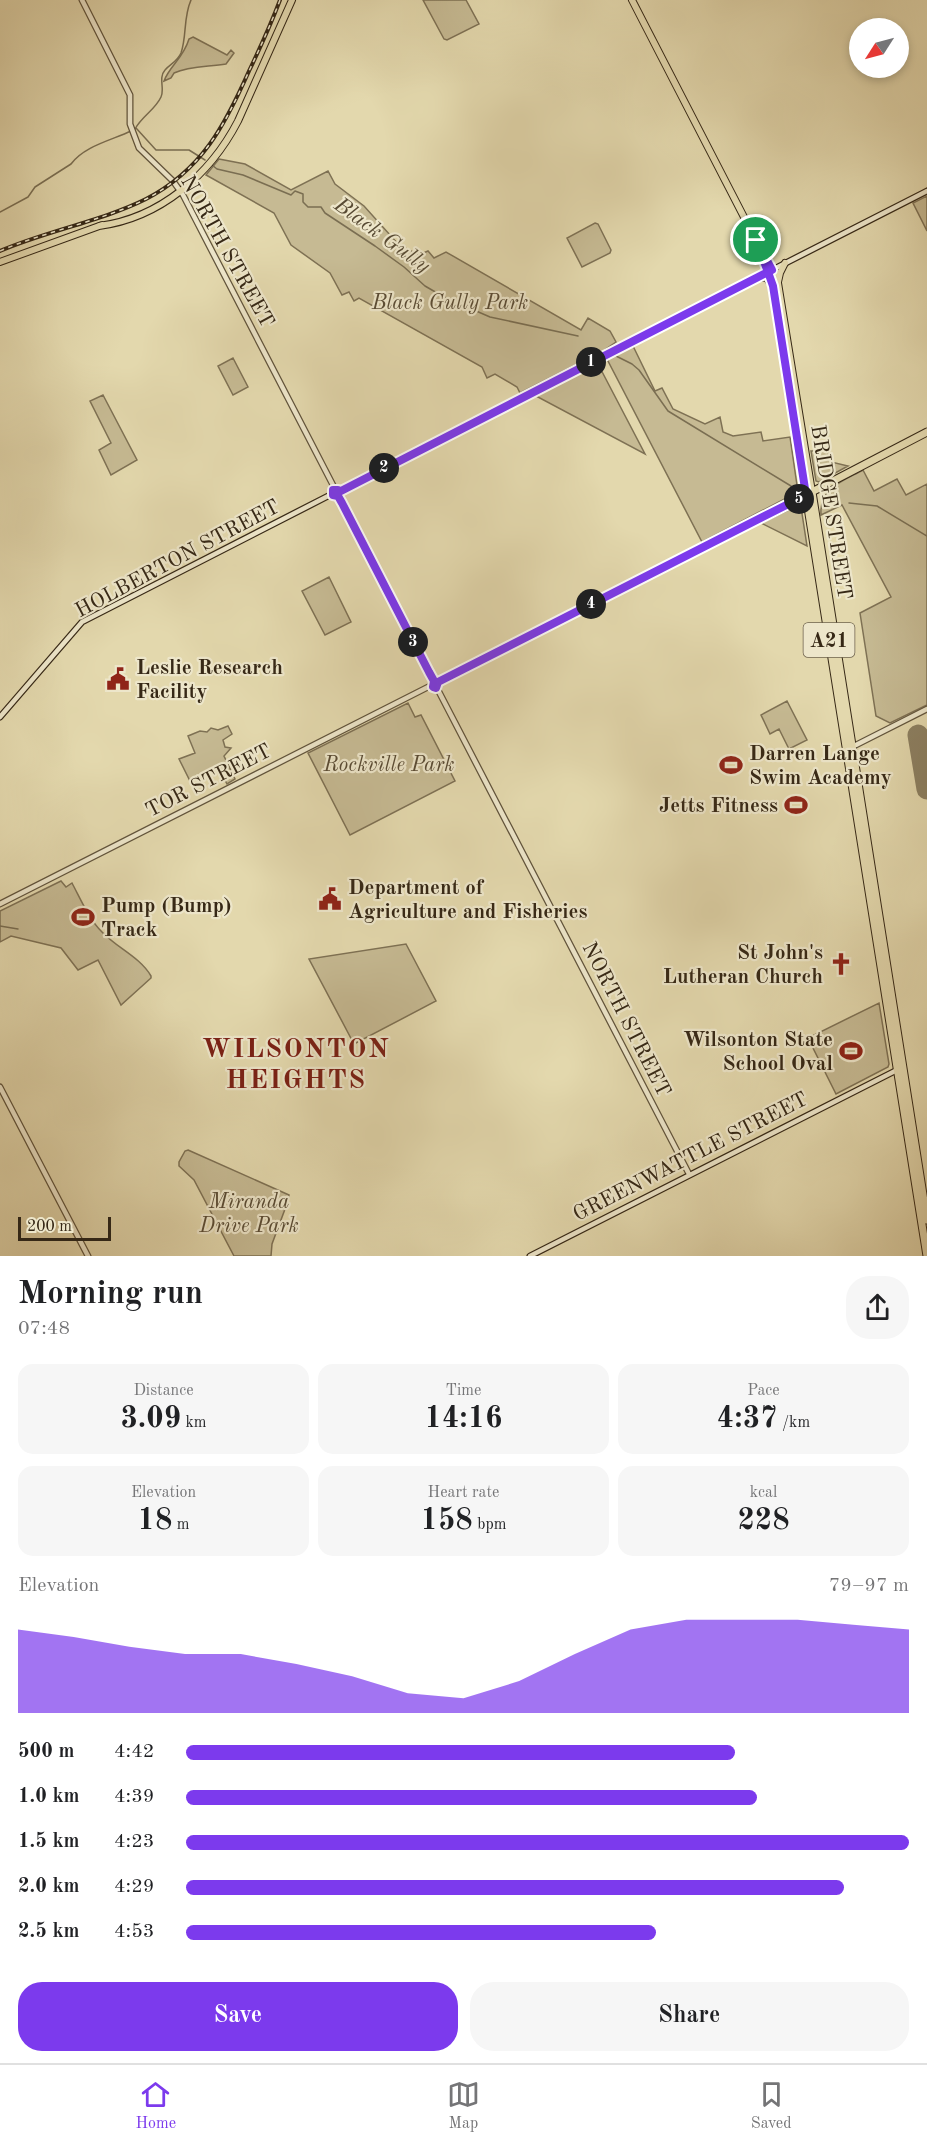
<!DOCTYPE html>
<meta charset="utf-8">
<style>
:root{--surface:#fff;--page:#f6f6f6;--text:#202124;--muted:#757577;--line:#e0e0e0;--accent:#7c3aed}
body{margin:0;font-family:"Old Standard TT",serif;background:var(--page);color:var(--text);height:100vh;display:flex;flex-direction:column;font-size:22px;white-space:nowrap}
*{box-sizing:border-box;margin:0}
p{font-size:20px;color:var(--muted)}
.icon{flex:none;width:33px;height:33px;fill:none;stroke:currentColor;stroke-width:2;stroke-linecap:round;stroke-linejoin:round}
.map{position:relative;height:1256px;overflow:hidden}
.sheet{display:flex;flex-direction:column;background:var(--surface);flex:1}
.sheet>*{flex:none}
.needle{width:39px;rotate:234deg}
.controls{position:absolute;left:849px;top:18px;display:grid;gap:12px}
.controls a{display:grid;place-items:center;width:60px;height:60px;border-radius:50%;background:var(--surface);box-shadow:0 3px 9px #0003;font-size:30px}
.scale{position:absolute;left:18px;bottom:15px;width:93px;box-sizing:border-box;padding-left:6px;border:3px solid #362816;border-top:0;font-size:16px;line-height:21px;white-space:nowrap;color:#362816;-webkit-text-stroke:4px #ede6ca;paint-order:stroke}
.pin{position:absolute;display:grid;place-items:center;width:51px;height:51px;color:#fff;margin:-26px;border:3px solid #fff;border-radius:50%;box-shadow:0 2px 6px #0007}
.km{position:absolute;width:30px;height:30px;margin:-15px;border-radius:50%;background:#222;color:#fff;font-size:16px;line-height:30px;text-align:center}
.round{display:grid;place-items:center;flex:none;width:63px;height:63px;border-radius:24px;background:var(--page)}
.head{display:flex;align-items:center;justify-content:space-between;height:102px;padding:0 18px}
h1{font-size:33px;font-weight:700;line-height:45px}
.metrics{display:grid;grid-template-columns:repeat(3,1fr);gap:9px;height:102px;padding:6px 18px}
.metrics div{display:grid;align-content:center;border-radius:15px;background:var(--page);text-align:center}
.metrics b{font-size:30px;font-weight:700}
.metrics small{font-size:16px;font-weight:400}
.metrics p{font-size:16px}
.chart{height:168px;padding:12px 18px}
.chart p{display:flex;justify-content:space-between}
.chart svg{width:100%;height:108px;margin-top:6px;fill:var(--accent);opacity:.7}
.action{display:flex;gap:12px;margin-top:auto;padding:12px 18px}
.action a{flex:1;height:69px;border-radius:24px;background:var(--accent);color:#fff;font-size:24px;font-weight:700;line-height:69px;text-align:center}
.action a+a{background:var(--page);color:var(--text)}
ul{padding:0 18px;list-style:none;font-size:20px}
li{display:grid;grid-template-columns:96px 72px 1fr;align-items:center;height:45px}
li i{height:15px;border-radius:8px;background:var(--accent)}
.tab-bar{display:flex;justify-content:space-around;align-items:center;height:84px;border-top:2px solid var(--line);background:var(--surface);font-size:16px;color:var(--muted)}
.tab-bar a{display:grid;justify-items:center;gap:3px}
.tab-bar .active{color:var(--accent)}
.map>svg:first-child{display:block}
.green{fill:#c6ba93;stroke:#7e7154;stroke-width:1.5}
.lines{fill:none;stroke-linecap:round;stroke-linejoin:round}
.stream{stroke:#7a6e52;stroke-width:1.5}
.runway{stroke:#8c8062;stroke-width:21}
.tertiary-casing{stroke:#61543c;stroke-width:7}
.secondary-casing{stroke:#362816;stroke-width:7}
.primary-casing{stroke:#362816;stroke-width:8}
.trunk-casing{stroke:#362816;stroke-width:9}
.tertiary{stroke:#ede6ca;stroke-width:4.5}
.secondary{stroke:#ede6ca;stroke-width:4.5}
.primary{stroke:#e3d8ad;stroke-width:6}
.trunk{stroke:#e3d8ad;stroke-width:7}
.rail-casing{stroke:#362816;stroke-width:4}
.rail{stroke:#ede6ca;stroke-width:1.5;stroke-dasharray:4.5;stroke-linecap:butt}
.route-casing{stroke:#fff;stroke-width:12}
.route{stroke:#7c3aed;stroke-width:8}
.labels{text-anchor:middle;stroke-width:4.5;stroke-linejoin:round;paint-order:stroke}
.shield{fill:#ede6ca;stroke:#6d614c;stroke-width:1.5}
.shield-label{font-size:20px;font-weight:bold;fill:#362816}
.street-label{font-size:21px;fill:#362816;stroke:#ede6ca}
.park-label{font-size:21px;font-style:italic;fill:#5a4c35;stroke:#ede6ca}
.poi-label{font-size:21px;font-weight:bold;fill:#362816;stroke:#ede6ca;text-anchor:start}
.water-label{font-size:22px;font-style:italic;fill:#584b34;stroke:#ede6ca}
.district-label{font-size:27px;font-weight:bold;letter-spacing:1.5px;fill:#7a1f14;stroke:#ede6ca}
</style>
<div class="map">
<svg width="927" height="1256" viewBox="0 0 927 1256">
<rect width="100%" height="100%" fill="#e3d8ad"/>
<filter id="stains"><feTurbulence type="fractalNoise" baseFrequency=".00333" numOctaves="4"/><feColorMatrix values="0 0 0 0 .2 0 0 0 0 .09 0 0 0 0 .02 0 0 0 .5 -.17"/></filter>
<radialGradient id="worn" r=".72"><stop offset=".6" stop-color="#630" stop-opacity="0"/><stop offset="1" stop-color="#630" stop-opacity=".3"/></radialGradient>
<path class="green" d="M423 0H466L479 24 447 40 444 39Z
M193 37 227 55 231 50 234 53 226 64C208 67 190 66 174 73L171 78 164 81C170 65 183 59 189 39Z
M219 159 245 164 291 190 328 171 335 184 364 206 399 245 419 255 428 251 434 258 446 252 581 330 588 318 610 331 616 342 603 351 520 393 517 387 495 374 487 378 482 367 359 298 354 301 349 292 342 295 330 273 291 245 274 213 206 175Z
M927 196V231L913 203Z
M595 223 598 224 611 250 610 253 582 267 567 238Z
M633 346 655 391 662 388 673 409 705 424 720 417 723 432 733 436 761 432 763 441 790 437 798 492 702 542 608 361V358Z
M233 358 248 387 233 395 218 366Z
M598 364 645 454 536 396Z
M103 395 137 460 111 475 99 450 111 443 90 401Z
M811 451H829L831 462 848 466 819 482 816 481Z
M863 470 874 491 897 479 906 495 927 484V705L890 723 876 716 860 613 891 597 842 505 821 515C819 488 843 481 863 470Z
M799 505 801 507 807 546 761 523Z
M329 577 351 622 325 635 302 591Z
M787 701 807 740 789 749 779 729 770 734 761 715Z
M408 703 415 717 421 715 455 781 350 835 308 753Z
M228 726 232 734 223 740 225 747 231 748 224 756 235 779 227 784 218 767 190 781 179 759 195 753 188 736 200 731 207 732 211 728 218 730Z
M61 881 66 887 72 883C81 900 89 919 102 932 117 948 140 957 151 976V978L121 1005 98 960 78 970 61 948 11 936 0 942V911Z
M406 944 436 1001 354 1044 309 959Z
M879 1003 889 1064 888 1067 836 1094 808 1038Z
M188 1150 289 1195 288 1201 272 1244 271 1256H234L194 1180 179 1166V1162L185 1151Z"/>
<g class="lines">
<path class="stream" d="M136 128 156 150H189L205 160
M135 129C142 116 155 110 161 97 165 89 158 78 165 70 170 64 177 62 181 53 187 36 183 18 191 0
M212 165 217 169 243 175 291 195 295 191 303 194V202L308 207H321L325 213 375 246 404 267 425 286 444 297 490 317 578 336
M0 212 28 197 35 187 71 164C84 146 112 140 131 131
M616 356 632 364 639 370 668 411 791 486
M849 503 877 506 927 536
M0 926 18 929"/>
<path class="runway" d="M918 735 927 789"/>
<g class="tertiary-casing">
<path id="tertiary" d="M82 0 130 95V124L139 148 173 181 183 195 335 489
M338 496 434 681
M438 682 437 687H433L434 681H442L806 495
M437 688 689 1174
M852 747 927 709
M0 904 432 685
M0 1087 88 1256"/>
</g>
<g class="secondary-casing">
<path id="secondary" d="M772 270 927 191
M339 492 335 489 332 494 335 497 338 496 343 489 768 272
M0 717 82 622 332 494
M530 1256 897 1070"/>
</g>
<g class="primary-casing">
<path id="primary" d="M632 0 778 283 812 492
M99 226C160 218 210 175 238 121L292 0
M763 260 773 287 806 495
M0 262 102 225
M753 279 766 277 771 284
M778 282 780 273 785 263"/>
</g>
<g class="trunk-casing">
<path id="trunk" d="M812 492 927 1220
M797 500 808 507
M927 1256 806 495 927 432"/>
</g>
<use href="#tertiary" class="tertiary"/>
<use href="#secondary" class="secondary"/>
<use href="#primary" class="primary"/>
<use href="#trunk" class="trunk"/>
<g class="rail-casing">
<path id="rail" d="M0 251C46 231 102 221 146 199 202 170 225 125 249 71 260 48 271 24 280 0"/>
</g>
<use href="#rail" class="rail"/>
</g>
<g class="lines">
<g class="route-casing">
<path id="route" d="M756 240 768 272 339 492 338 490H333V495L338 496 342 503 429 672 434 681 433 687 436 688 438 682 806 495 773 286 768 272 772 270 756 240"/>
</g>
<use href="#route" class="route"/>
</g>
<defs>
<g id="civic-bare" transform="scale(1.8)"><path d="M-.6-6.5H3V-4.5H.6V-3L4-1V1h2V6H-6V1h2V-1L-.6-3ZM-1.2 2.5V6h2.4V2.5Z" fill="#8f2418" stroke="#ede6ca" stroke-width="2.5" paint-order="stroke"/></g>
<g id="stadium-bare" transform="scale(1.8)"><path d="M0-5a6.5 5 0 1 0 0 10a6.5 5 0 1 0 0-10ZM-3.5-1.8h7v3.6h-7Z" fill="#8f2418" stroke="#ede6ca" stroke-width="2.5" paint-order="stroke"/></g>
<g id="church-bare" transform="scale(1.8)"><path d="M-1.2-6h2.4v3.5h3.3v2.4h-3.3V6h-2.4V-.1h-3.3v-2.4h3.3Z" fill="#8f2418" stroke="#ede6ca" stroke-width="2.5" paint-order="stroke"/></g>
</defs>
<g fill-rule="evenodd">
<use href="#civic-bare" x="118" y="679"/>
<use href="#stadium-bare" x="731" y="765"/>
<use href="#stadium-bare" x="796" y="805"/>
<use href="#civic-bare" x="330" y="899"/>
<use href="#stadium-bare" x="83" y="917"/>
<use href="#church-bare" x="841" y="964"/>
<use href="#stadium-bare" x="851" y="1051"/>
</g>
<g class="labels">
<rect class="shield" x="803.5" y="623" width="51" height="34" rx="4.5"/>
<g class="shield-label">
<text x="829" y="647">A21</text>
</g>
<g class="street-label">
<text transform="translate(228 251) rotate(61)" y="7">NORTH STREET</text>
<text transform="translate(832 512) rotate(81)" y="7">BRIDGE STREET</text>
<text transform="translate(177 558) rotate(-28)" y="7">HOLBERTON STREET</text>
<text transform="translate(208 780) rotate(-27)" y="7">TOR STREET</text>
<text transform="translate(627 1019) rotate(63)" y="7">NORTH STREET</text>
<text transform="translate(690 1156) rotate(-27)" y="7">GREENWATTLE STREET</text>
</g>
<g class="park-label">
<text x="450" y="309">Black Gully Park</text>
<text x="389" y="771">Rockville Park</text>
<text x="249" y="1208">Miranda<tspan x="249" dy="24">Drive Park</tspan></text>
</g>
<g class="poi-label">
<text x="136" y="674">Leslie Research<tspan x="136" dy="24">Facility</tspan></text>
<text x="749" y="760">Darren Lange<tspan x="749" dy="24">Swim Academy</tspan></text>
<text x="778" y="812" text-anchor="end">Jetts Fitness</text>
<text x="348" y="894">Department of<tspan x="348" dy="24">Agriculture and Fisheries</tspan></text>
<text x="101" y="912">Pump (Bump)<tspan x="101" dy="24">Track</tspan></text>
<text x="823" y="959" text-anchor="end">St John's<tspan x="823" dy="24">Lutheran Church</tspan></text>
<text x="833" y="1046" text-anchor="end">Wilsonton State<tspan x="833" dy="24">School Oval</tspan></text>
</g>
<g class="water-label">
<text transform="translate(383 234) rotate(36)" y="8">Black Gully</text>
</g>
<g class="district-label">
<text x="296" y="1057">WILSONTON<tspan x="296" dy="31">HEIGHTS</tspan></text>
</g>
</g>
<rect width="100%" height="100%" filter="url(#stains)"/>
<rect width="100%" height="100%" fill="url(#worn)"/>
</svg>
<div class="controls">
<a><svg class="needle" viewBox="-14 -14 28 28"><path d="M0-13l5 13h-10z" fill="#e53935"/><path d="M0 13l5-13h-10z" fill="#757577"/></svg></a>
</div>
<div class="scale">200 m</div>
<div class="pin" style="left:756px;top:240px;background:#1e9e55"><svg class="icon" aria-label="arrive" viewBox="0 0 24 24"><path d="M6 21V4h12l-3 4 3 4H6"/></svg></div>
<b class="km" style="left:591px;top:362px">1</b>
<b class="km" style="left:384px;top:468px">2</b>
<b class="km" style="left:413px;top:642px">3</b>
<b class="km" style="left:591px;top:604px">4</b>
<b class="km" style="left:799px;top:499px">5</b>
</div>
<section class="sheet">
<div class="head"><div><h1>Morning run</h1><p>07:48</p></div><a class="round"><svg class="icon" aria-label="share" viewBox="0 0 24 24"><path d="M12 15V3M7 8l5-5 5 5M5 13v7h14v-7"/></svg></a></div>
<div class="metrics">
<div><p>Distance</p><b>3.09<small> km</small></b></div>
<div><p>Time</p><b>14:16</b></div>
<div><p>Pace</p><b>4:37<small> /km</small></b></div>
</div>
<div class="metrics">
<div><p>Elevation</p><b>18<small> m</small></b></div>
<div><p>Heart rate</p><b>158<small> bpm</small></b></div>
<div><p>kcal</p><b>228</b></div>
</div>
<div class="chart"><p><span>Elevation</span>79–97 m</p>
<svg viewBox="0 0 160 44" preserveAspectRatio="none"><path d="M0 44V10L10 13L20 17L30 20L40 20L50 24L60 29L70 36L80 38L90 31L100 20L110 10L120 6L130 6L140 6L150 8L160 10V44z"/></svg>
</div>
<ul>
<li><b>500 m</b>4:42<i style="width:76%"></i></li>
<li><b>1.0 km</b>4:39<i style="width:79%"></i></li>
<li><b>1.5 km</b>4:23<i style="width:100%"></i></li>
<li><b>2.0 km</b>4:29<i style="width:91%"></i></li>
<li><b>2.5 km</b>4:53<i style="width:65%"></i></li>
</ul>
<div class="action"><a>Save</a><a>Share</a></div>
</section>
<nav class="tab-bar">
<a class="active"><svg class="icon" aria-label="home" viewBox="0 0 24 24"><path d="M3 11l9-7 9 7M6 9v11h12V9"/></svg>Home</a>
<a><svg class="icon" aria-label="map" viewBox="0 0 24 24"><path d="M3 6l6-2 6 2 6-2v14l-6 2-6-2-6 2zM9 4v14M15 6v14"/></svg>Map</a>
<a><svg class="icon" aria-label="saved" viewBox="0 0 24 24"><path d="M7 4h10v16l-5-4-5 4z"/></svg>Saved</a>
</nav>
